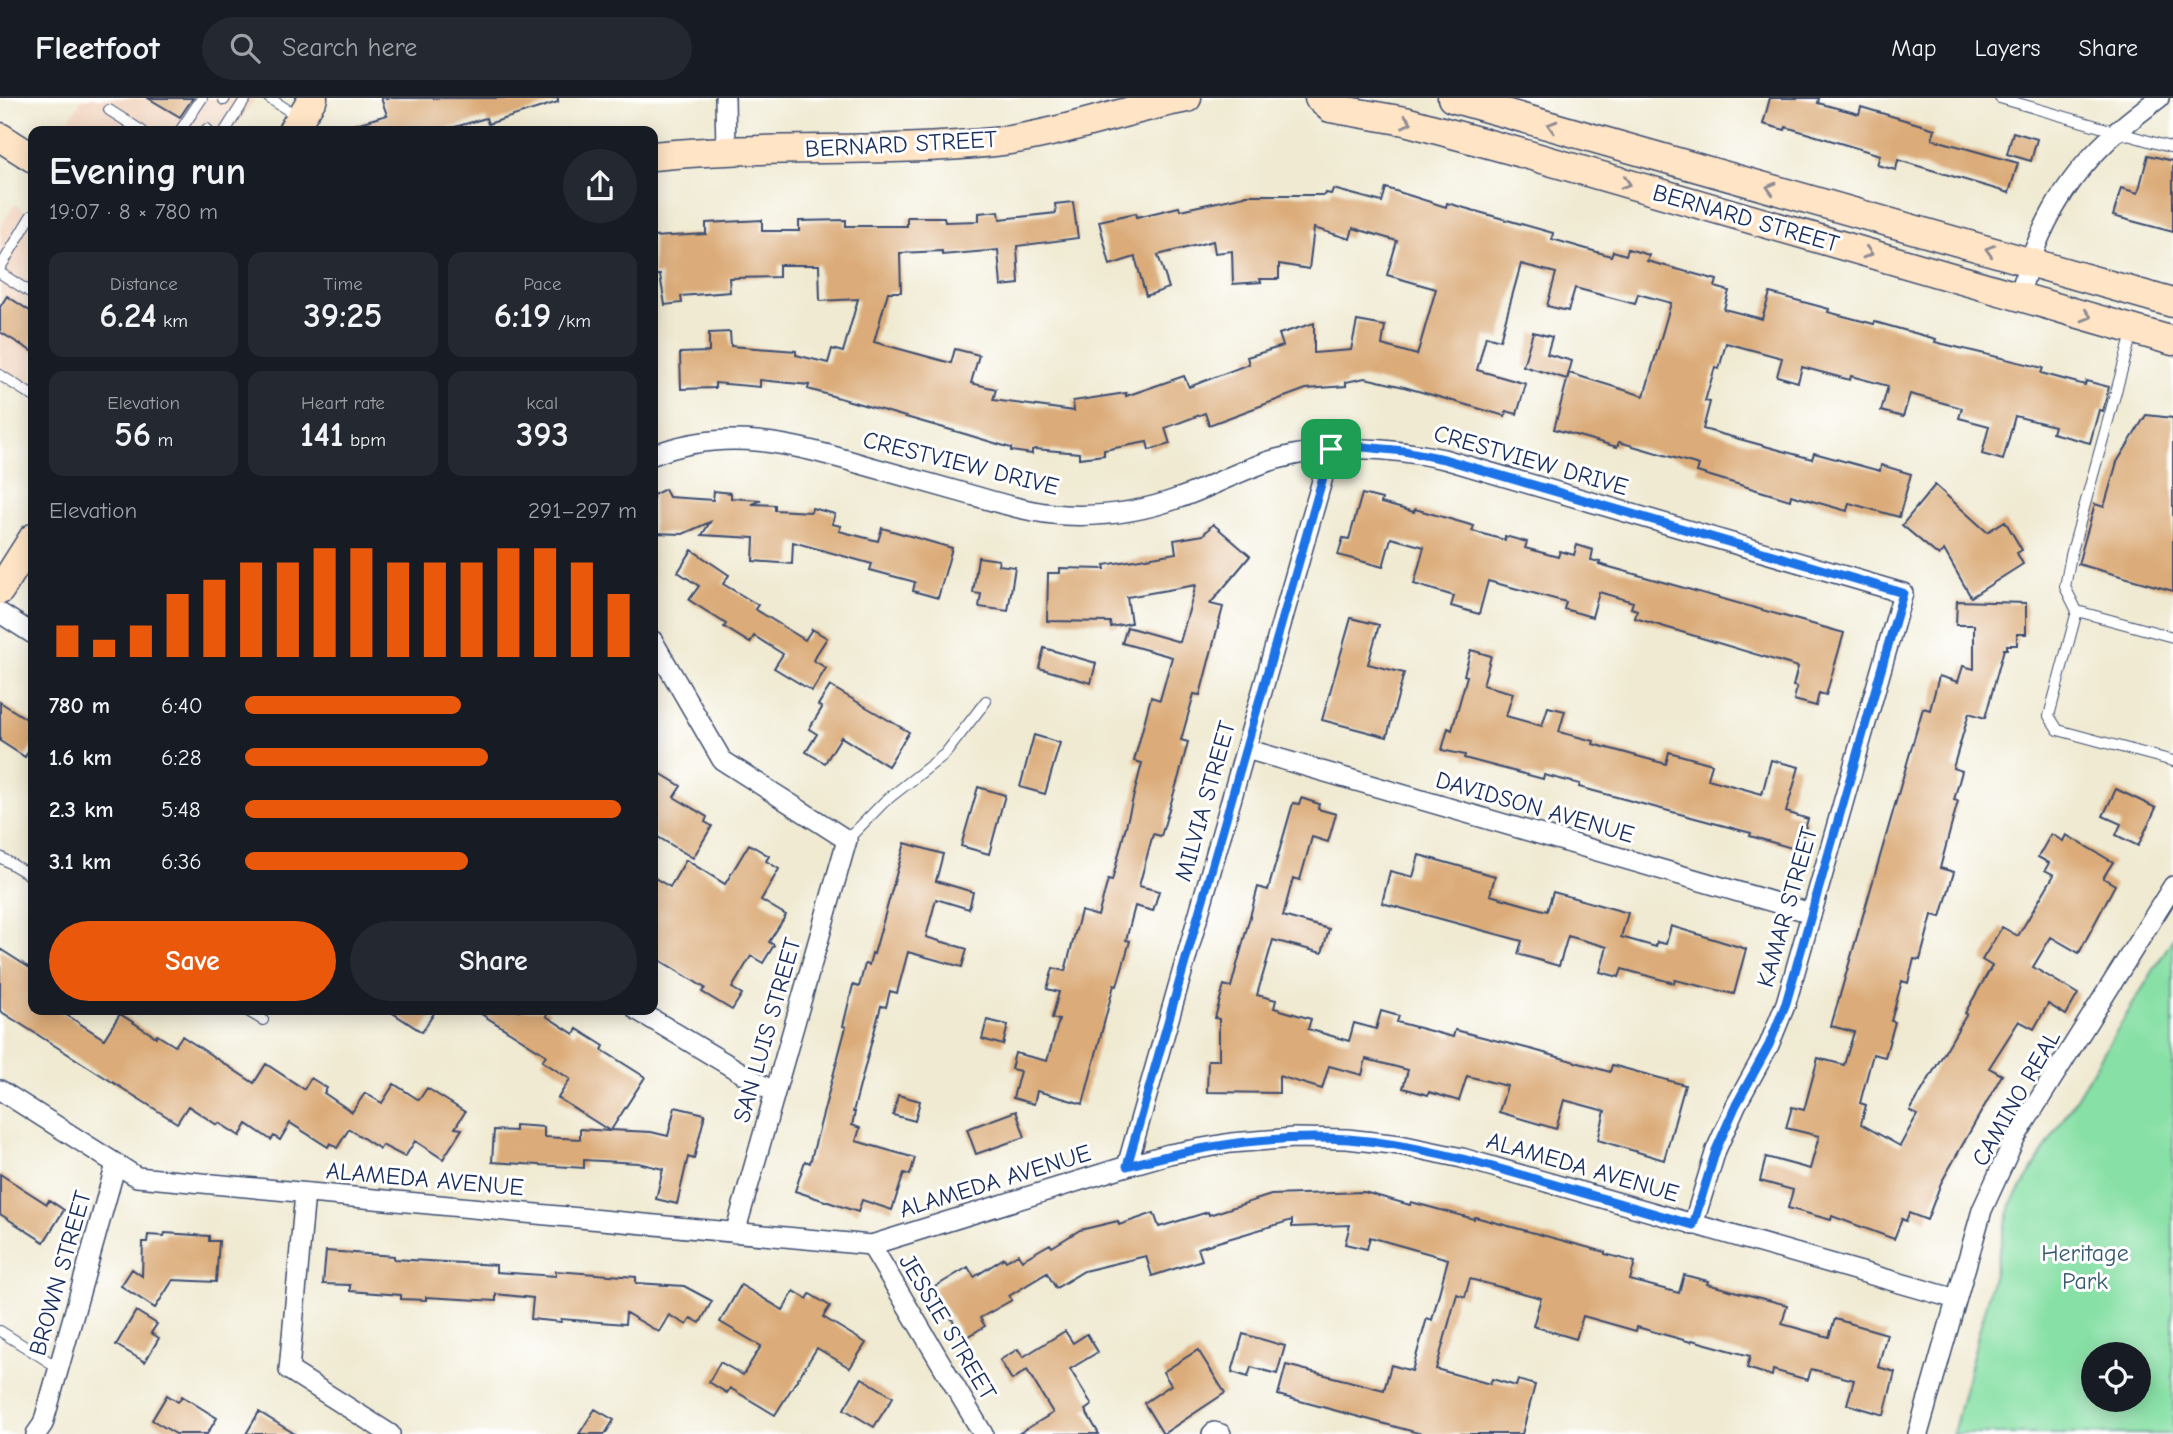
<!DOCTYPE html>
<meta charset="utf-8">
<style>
:root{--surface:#171b24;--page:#242831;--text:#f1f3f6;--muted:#9ea1a6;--line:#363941;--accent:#ea580c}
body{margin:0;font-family:"Comic Neue",sans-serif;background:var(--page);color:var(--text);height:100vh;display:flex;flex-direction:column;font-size:26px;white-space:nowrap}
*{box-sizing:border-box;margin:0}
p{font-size:23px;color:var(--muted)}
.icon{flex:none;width:38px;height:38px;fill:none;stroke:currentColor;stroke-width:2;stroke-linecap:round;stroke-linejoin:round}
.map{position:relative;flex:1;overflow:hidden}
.details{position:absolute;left:28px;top:28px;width:630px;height:889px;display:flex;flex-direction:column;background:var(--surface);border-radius:14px;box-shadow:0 4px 18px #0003}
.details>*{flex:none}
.fabs{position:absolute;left:2081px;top:1244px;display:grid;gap:14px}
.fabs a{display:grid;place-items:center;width:70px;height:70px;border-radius:50%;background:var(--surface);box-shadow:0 4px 18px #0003;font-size:35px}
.pin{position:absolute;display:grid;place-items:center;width:60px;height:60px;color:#fff;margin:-30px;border-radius:14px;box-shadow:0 4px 10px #0006}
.round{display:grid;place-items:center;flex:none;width:74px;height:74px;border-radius:37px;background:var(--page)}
.summary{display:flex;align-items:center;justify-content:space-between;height:119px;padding:0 21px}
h1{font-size:38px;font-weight:700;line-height:52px}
.metrics{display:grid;grid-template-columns:repeat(3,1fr);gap:10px;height:119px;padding:7px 21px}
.metrics div{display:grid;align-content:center;border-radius:14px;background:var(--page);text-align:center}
.metrics b{font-size:35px;font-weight:700}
.metrics small{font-size:19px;font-weight:400}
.metrics p{font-size:19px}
.chart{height:196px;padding:14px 21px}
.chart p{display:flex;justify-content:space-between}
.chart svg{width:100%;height:126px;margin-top:7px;stroke:var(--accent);stroke-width:6}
.primary-button{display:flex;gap:14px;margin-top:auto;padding:14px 21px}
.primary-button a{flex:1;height:80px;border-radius:42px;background:var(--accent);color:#fff;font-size:28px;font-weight:700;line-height:80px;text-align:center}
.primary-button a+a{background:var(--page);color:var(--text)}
ul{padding:0 21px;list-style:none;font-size:23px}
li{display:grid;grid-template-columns:112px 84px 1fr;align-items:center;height:52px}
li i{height:18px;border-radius:9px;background:var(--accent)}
header{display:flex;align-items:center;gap:42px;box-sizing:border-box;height:98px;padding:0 35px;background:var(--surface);border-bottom:2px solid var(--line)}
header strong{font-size:33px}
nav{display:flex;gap:38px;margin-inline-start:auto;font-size:24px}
.search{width:490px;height:63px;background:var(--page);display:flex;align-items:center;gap:18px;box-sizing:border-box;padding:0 24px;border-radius:38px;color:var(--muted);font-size:26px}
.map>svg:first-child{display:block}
.built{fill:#f2d4be}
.green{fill:#87e0a5;stroke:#518882;stroke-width:2;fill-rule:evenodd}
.building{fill:#dbac79}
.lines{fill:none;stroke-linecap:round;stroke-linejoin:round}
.lane-casing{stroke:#3b4b6f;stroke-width:12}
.street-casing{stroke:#3b4b6f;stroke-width:22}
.secondary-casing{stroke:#3b4b6f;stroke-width:31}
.lane{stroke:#fff;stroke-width:10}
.street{stroke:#fff;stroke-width:19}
.secondary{stroke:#ffe4c6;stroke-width:28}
.oneway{stroke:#8d8a92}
.route-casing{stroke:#fff;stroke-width:14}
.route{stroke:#1a73e8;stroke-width:9}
.labels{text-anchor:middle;stroke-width:6;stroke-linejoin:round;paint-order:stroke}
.street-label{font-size:24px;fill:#1b2f5e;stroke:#fff}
.park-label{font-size:24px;fill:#365b70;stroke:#fff}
</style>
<header>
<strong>Fleetfoot</strong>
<div class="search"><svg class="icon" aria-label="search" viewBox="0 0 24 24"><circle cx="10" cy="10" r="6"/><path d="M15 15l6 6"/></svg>Search here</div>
<nav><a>Map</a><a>Layers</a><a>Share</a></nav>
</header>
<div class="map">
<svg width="2173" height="1336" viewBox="0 0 2173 1336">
<rect width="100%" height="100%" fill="#fff"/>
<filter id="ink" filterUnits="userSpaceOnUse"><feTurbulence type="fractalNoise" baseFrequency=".0143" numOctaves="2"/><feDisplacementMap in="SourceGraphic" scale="14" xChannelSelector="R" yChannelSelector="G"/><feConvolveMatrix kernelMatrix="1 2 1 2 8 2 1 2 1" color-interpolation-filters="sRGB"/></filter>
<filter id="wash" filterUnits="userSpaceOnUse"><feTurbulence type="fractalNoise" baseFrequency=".00686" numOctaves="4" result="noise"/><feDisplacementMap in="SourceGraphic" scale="28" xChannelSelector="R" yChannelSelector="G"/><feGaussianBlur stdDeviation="1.57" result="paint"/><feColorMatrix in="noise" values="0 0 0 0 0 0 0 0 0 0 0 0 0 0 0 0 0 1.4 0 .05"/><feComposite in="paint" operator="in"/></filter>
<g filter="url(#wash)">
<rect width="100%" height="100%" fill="#f0ead2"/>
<path class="built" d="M83 0H255L233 33H62Z
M15 106 33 118V289L0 268V130Z"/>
<path class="green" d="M2173 840V1336H1953L2011 1107ZM2093 1256H2138V1302H2093Z"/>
<g id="blocks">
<path class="building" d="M148 0H193L180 19Z
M381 0H558V4L488 26 486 20 441 33H350L349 28 387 17Z
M1770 0H1819L1818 5 1859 16 1861 9 1935 31 1932 41 2018 65 2009 95 1898 62 1896 72 1877 67 1880 57 1786 29 1785 32 1763 26Z
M2013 34 2037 41 2031 63 2007 56Z
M2148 57 2173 63V134L2113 118 2121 90 2138 95Z
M1386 90 1446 109 1447 105 1553 135 1552 141 1611 158 1613 153 1626 157 1628 151 1649 157 1647 163 1717 182 1715 189 1729 193 1724 211 1762 221 1770 195 1829 211 1828 214 1874 226 1875 224 1936 241 1935 244 2043 270 2041 275 2085 287 2086 283 2109 289 2103 313 2099 312 2090 345 2052 335 2054 328 2015 318 2003 362 1982 356 1989 328 1959 320 1962 310 1910 296 1903 319 1881 313 1888 288 1851 278 1850 282 1802 269 1798 284 1777 278 1782 260 1726 245 1719 271 1715 269 1705 303 1710 304 1703 331 1812 361 1814 355 1880 373 1881 367 1911 376 1899 419 1849 405 1847 413 1791 397 1790 402 1697 374 1699 367 1619 344 1617 349 1554 331 1569 275 1644 298 1671 205 1638 196 1635 206 1575 190 1568 213 1547 208 1556 175 1521 166 1500 242 1486 238 1477 272 1526 286 1517 316 1506 313 1505 318 1404 289 1365 280 1346 284V288L1306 291 1209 327 1205 315 1165 330 1170 346 1149 352 1147 344 1104 352V357L1079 360V355L1035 351 1032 352V356L1011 353V350L965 336 808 291 809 287 760 282V289L715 285V290L681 291 680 255 709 254V235L730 234 731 248 796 253V257L828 265 832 251 843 254 858 201 820 203 819 167H779V179L729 180 730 194 681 198 682 205 665 207 660 177H653V139L706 136V125L762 122V133H799V123L846 122V128H907V119H944L945 124 979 123V115L999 113 1000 121 1056 115 1055 106 1073 104 1078 140 1017 148 1019 186 1001 188 998 152 942 157V153L900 155 901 194H888L874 244 951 265 955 251 979 257 971 285 996 291 993 302 1074 313 1073 303 1126 295V298L1184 278 1189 289 1249 266 1247 259 1283 248 1279 236 1314 225V255L1351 252 1357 223 1385 228 1382 247 1417 257 1436 191 1387 177 1397 143 1353 130 1350 141 1314 130 1309 171 1279 166V181H1260L1261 184 1233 186 1232 153 1215 155 1213 143 1158 157 1169 190 1146 198 1135 159 1110 167 1099 123 1136 115 1137 119 1179 109 1180 112 1245 98V97H1325L1326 95 1331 96 1333 91 1382 104Z
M7 198 33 215V254L0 234V209Z
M1533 234 1552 239 1547 256 1572 263 1567 281 1523 268Z
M2146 317 2173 320V493L2078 466 2095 406 2104 409 2117 364Z
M1935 387 1987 434 2005 423 2022 452 2017 455 2023 466 1971 499 1944 452 1939 458 1902 427Z
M665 391 669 399 713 402 714 393 731 395V400L761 402 752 406 775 407V412L811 414 812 410 835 416 832 426 841 428 839 433 878 443 882 430 952 450 938 500 913 493 915 484 870 472 872 466 793 444 792 466 753 463 754 440 702 437 710 424 683 436 653 435V397Z
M1362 396 1382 401 1381 405 1414 414 1415 411 1474 428 1472 433 1505 442V438L1527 444 1525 450 1558 459 1560 453 1574 457 1577 447 1593 452 1591 462 1600 464 1599 466 1844 535 1826 597 1819 595 1816 608 1794 602 1797 589 1793 588 1798 569 1635 520 1637 512 1631 510 1633 504 1599 494 1592 519 1564 511 1566 504 1488 483 1479 516 1451 508 1454 498 1414 486 1424 449 1391 440 1383 469 1338 457 1343 440 1349 441Z
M1213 426 1250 458 1210 506 1223 509 1200 597 1194 596 1181 642 1188 644 1179 678 1161 738 1153 736 1139 788 1159 793 1153 813 1135 808 1126 842 1130 843 1117 888 1114 887 1083 1006 1037 993 1034 1006 1013 1000 1020 973 1011 971 1015 955 1047 963 1059 922 1052 920 1059 894 1047 891 1053 870 1065 873 1081 813 1098 818 1108 782 1112 783 1142 665 1134 663 1151 599 1160 602 1172 559 1122 545 1127 529 1180 544 1196 487 1127 499 1131 525 1111 529 1110 524 1047 523 1048 475H1060V470L1105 471 1104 467 1176 455 1174 442 1203 437Z
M692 452 729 477 723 486 758 507 755 511 805 542 812 531 827 540 813 562 826 570 812 593 774 570 783 556 754 538 750 545 724 529 726 526 689 502 699 488 678 474Z
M978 459 999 462 998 467 1015 469 1008 513 979 509 981 496 973 495Z
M1957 503 2026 505V536H2017V547H2007V551H2004L1985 620 1969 615 1953 670 1962 673 1954 702 1958 703 1940 770 1954 774 1941 819 1932 817 1920 862 1914 861 1908 885 1902 883 1891 923 1895 924 1885 959 1873 956 1860 1005 1866 1007 1861 1026 1900 1048 1917 1017 1910 1013 1967 916 1965 915 1992 868 1982 862 2002 829 2018 838 2054 777 2045 772 2049 765 2038 759 2051 736 2063 743 2066 737 2113 764 2103 780 2115 787 2079 855 2051 839 2033 869 2078 896 2066 917 2048 906 2034 931 2019 923 1989 970 2002 977 1941 1085 1927 1122 1909 1115 1906 1123 1902 1121 1894 1141 1832 1118 1831 1122 1788 1110 1793 1092 1760 1083 1766 1059 1810 1071 1819 1038 1786 1030 1792 1009 1804 1012 1818 960 1844 967 1854 934 1831 928 1923 610 1930 612 1939 578 1958 584 1963 568 1974 571V527H1956Z
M1351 520 1379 527 1368 566 1404 575 1387 639 1322 622Z
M1044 550 1096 565 1091 585 1039 570Z
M1471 552 1491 558 1483 587 1513 595 1506 618 1542 628 1548 609 1565 613 1559 634 1594 643 1593 646 1666 666 1669 654 1712 666 1708 681 1762 696 1771 662 1799 669 1786 714 1808 721 1799 752 1750 738 1751 735 1579 689 1580 686 1544 677 1543 681 1464 660 1465 657 1442 652 1448 630 1452 632 1467 578 1464 577Z
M830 588 909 634 888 668 841 639 825 665 806 654 817 636 809 631 822 610 818 607Z
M0 604 33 625V646L25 659 0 643Z
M1034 637 1060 645 1045 696 1020 689Z
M653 671 681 688 674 699 707 719 705 724 712 728 693 760 653 736Z
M978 689 1005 697 989 756 961 748Z
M2116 691 2156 710 2138 748 2116 737 2121 726 2103 718Z
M1301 700 1319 706 1318 711 1336 716 1328 744 1312 739 1300 782 1293 780 1283 818 1329 831 1322 855 1273 842 1257 897 1276 902 1274 910 1311 921 1308 931 1349 943 1354 925 1376 931 1381 913 1399 918 1397 924 1453 939 1455 932 1534 952 1610 974 1612 967 1685 987 1664 1062 1598 1042 1605 1013 1564 1002 1556 1031 1499 1014 1507 988 1467 978 1459 1003 1429 994 1428 997 1403 990 1408 972 1366 961 1362 977 1329 968 1322 991 1279 978V995L1207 994 1208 962H1219V921L1215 920 1224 887 1231 889 1258 789 1268 792 1293 705 1299 706Z
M905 745 943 756 936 783 973 794 969 811 936 801 926 839 967 851 962 869 908 854 897 895 890 893 886 909 881 908 853 1014H855L852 1027 860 1030 856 1043 915 1060 910 1077 904 1075 892 1112 862 1102 858 1114 795 1093 805 1063 810 1065 846 929 843 928 853 887 859 889 865 866 869 867 872 855 874 856Z
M749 746 769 758 766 763 779 771 761 802 786 817 769 844 774 847 763 865 751 858 732 890 742 896 732 912 702 894 705 890 653 858V779L670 789 686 762 725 786Z
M1419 757 1495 778 1490 797 1547 813 1553 794 1628 815 1621 839 1656 849 1657 844 1666 846 1671 828 1746 851 1734 896 1675 882 1674 885 1622 871 1619 879 1600 874 1607 849 1568 838 1559 868 1518 856 1522 843 1382 805 1390 773 1413 779Z
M0 851 33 872V912H59L104 941 120 916 156 939 157 937 175 948 182 938 254 985 266 966 304 991 311 980 327 990 324 995 352 1014 365 995 382 1005 394 986 419 1002 427 990 465 1014 455 1030 462 1031 443 1061 415 1043 405 1059 382 1047 380 1051 349 1031 337 1050 330 1045 328 1049 290 1025 280 1042 274 1038 271 1042 247 1026 240 1038 219 1025 217 1027 188 1008 177 1025 0 913Z
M388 912H436L422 934Z
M475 912H550L546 918 574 936 577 931 604 948 602 952 645 979 611 1032 651 1034 668 1038 675 1009 705 1016 694 1061 688 1059 677 1106 656 1101 663 1071 638 1065 584 1062V1070L492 1064 494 1032 515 1033V1027L544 1029V1039L580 1041V1031L610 1033 558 1000 570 981 542 963 546 957Z
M987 922 1008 927 1003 947 982 941Z
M898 997 920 1003 915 1023 893 1017Z
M1016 1013 1025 1039 976 1056 967 1031Z
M0 1076 47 1106 49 1102 64 1112 44 1144 0 1116Z
M1364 1094 1410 1107 1411 1104 1474 1121 1475 1119 1605 1154V1156L1635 1164 1630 1182 1679 1195 1684 1177 1708 1183 1707 1186 1787 1207 1782 1226 1829 1239 1835 1221 1887 1236 1878 1269 1895 1274 1884 1317 1847 1306 1854 1282 1811 1271 1808 1282 1773 1272 1772 1278 1747 1270 1750 1258 1692 1242 1691 1244 1637 1229 1636 1233 1583 1218 1576 1241 1533 1228 1541 1200 1470 1181 1465 1199 1457 1196 1436 1271 1490 1286 1492 1281 1516 1288 1518 1282 1535 1287 1522 1336H1422L1278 1297 1286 1267 1384 1292 1391 1267 1412 1273 1427 1220 1432 1222 1448 1161 1370 1139 1367 1151 1345 1146 1350 1127 1292 1129V1122L1198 1150 1202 1162 1152 1178 1146 1158 1084 1173 1056 1190 1047 1175 1009 1198 1012 1202 980 1220 985 1228 964 1241 933 1190 968 1169 974 1179 1004 1160 1006 1163 1018 1156 1022 1162 1050 1146 1052 1149 1080 1132 1118 1123 1119 1127 1154 1115 1159 1129 1208 1114 1209 1117 1271 1097Z
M165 1135 209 1138V1143H219L216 1184 173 1182 155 1210 121 1188 132 1171 142 1178 143 1144H147L148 1137 164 1138Z
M326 1153 394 1158V1161L496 1167V1174L556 1178V1173L636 1179V1185L684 1188 712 1203 700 1225 691 1220 687 1227 669 1217 659 1234 626 1215 625 1226 561 1221V1224L531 1221 533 1200 496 1196V1203L426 1199V1202L401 1201V1197L350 1193V1187L323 1186Z
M741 1187 783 1212 794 1193 807 1201 810 1196 830 1208 823 1219 866 1245 850 1270 817 1250 775 1317 730 1290 727 1295 709 1284 720 1264 743 1277 761 1248 720 1224Z
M136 1213 157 1226 151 1235 159 1240 145 1264 116 1247Z
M1065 1233 1073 1245 1087 1236 1098 1254 1070 1271 1092 1307 1085 1312 1099 1336H1018L1053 1315 1027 1272 1012 1282 1000 1262 1018 1251 1023 1259Z
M1243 1236 1285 1248 1277 1276 1251 1269 1248 1279 1232 1274Z
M1198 1252 1225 1295 1163 1336 1144 1305 1171 1287 1163 1274Z
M862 1280 893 1299 874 1329 844 1311Z
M167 1297 178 1304 182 1298 217 1320 207 1336H176L152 1322Z
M595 1311 614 1322 605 1336H579Z
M259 1314 295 1336H246Z"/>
</g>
</g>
<g filter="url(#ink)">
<use href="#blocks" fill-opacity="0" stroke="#3b4b6f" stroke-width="2"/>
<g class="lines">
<g class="lane-casing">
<path id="lane" d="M269 0 299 19
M2000 0 2173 50
M224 2 225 0
M109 12 142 33
M180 33 202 0
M205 33 207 31
M225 33 246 0
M0 170 31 118 33 119
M0 175 33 196
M0 277 33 298
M2077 513 2065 489 2071 457 2133 232
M2173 539 2077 513 2049 618 2058 632 2173 663
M847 742 884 704 945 656 986 603
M0 759 33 779
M246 912 263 922
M0 1233 59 1270"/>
</g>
<g class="street-casing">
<path id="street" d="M725 0 726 52
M2019 199C2036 136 2061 86 2109 41 2124 26 2142 13 2159 0
M653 357C726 328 793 346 864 367 900 377 936 387 971 397 1002 406 1032 415 1064 417 1102 419 1143 413 1179 400 1212 389 1243 370 1277 361 1334 346 1387 349 1444 361L1903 495 1786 905 1769 947 1736 1007 1716 1052 1693 1127
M0 515 33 536
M653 543 722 662 847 742 735 1135
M1246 651 1811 815
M637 912 775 995
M0 992 137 1079 871 1147 1127 1068 1169 1056 1231 1045 1294 1040 1347 1041 1400 1047 1462 1060 1956 1201
M1127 1068 1331 351
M305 1095 289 1272 390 1336
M871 1147 983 1336
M36 1336 43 1326 116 1066
M1212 1336 1214 1334 1221 1336
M1918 1336 1982 1112 2015 1040 2173 788"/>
</g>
<g class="secondary-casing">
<path id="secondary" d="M1319 0 1330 10 1405 23 1511 52 2173 243
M1452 0 2173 205
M292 33 313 0
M0 39 33 60
M653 58C766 46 881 56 994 44 1059 37 1122 12 1187 0
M0 492 33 440"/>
</g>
<use href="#lane" class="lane"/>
<use href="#street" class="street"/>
<use href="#secondary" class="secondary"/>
</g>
<defs><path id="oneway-chevron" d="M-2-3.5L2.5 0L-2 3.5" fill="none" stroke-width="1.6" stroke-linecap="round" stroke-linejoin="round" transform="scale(1.75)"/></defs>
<g class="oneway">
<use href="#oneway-chevron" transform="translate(1407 24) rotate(13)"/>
<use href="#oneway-chevron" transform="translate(1552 28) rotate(-164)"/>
<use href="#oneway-chevron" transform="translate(1626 85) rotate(16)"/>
<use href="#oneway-chevron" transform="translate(1771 90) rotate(-164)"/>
<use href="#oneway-chevron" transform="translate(1990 152) rotate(-164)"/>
<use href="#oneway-chevron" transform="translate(1868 155) rotate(16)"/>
<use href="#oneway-chevron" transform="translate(2087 218) rotate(16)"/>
</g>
</g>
<g class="lines" filter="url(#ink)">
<g class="route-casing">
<path id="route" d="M1363 349 1404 353 1444 361 1903 495 1786 905 1769 947 1736 1007 1716 1052 1693 1127C1640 1111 1587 1096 1535 1081 1473 1063 1412 1046 1348 1041 1273 1036 1199 1048 1127 1068L1331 351Z"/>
</g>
<use href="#route" class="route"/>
</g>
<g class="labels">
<g class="street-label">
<text transform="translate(901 46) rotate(-3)" y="8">BERNARD STREET</text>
<text transform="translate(1746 120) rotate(16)" y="8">BERNARD STREET</text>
<text transform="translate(1531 362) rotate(16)" y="8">CRESTVIEW DRIVE</text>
<text transform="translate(961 365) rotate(14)" y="8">CRESTVIEW DRIVE</text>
<text transform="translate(1205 703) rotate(-74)" y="8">MILVIA STREET</text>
<text transform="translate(1535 709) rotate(16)" y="8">DAVIDSON AVENUE</text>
<text transform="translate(1787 809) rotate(-74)" y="8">KAMAR STREET</text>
<text transform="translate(767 932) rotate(-74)" y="8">SAN LUIS STREET</text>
<text transform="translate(2016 1000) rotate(-60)" y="8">CAMINO REAL</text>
<text transform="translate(1583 1069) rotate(16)" y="8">ALAMEDA AVENUE</text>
<text transform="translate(425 1081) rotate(5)" y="8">ALAMEDA AVENUE</text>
<text transform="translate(995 1083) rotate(-17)" y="8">ALAMEDA AVENUE</text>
<text transform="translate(60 1175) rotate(-74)" y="8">BROWN STREET</text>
<text transform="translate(948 1229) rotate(59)" y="8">JESSIE STREET</text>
</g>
<g class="park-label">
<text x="2085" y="1163">Heritage<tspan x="2085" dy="28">Park</tspan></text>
</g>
</g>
</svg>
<div class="fabs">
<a><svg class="icon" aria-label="locate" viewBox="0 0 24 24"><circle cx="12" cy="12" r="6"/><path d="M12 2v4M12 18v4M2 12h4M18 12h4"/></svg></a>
</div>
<div class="pin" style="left:1331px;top:351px;background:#1e9e55"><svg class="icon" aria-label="arrive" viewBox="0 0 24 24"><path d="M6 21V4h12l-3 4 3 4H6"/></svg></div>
<section class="details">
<div class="summary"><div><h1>Evening run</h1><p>19:07 · 8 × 780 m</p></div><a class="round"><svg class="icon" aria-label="share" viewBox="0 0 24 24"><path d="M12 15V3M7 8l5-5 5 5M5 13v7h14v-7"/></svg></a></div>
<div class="metrics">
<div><p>Distance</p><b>6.24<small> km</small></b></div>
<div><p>Time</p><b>39:25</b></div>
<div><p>Pace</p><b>6:19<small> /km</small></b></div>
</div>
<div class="metrics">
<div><p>Elevation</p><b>56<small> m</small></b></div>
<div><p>Heart rate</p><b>141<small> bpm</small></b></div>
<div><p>kcal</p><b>393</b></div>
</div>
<div class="chart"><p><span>Elevation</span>291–297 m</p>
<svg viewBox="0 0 160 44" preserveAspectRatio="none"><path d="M5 44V33M15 44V38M25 44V33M35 44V22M45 44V17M55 44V11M65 44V11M75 44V6M85 44V6M95 44V11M105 44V11M115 44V11M125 44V6M135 44V6M145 44V11M155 44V22"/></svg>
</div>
<ul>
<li><b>780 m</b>6:40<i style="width:55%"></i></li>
<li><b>1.6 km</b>6:28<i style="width:62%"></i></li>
<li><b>2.3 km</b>5:48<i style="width:96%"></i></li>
<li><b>3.1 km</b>6:36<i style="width:57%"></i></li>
</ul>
<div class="primary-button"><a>Save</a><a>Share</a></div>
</section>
</div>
